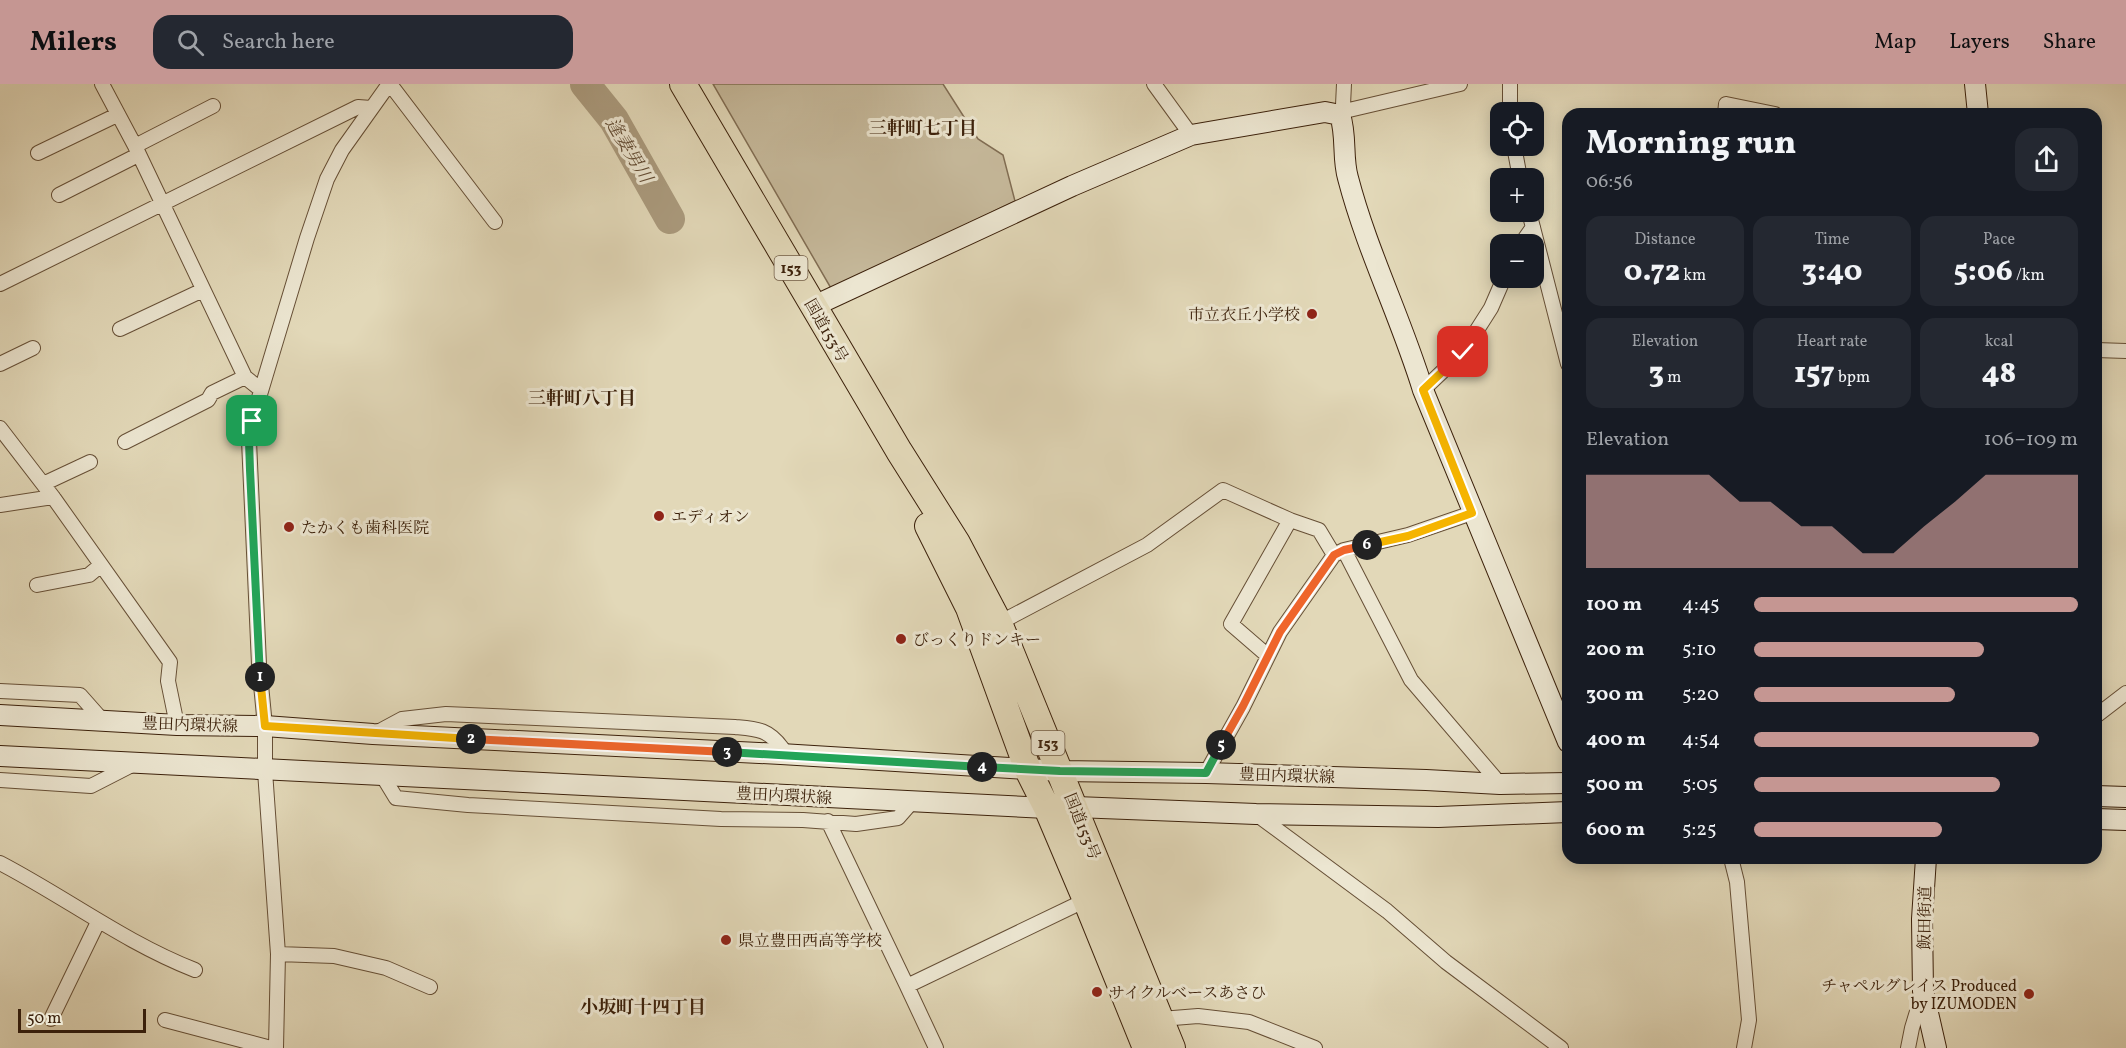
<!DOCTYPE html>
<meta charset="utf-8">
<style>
:root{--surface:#171b24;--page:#242831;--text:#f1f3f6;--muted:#9ea1a6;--accent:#c59692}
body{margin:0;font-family:Vollkorn,"Noto Serif JP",serif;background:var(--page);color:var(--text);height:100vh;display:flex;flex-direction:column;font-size:22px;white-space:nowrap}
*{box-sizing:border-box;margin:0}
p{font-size:20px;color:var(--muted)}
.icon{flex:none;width:33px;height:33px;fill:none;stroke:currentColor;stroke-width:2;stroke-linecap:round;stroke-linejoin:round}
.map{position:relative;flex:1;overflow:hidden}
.drawer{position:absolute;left:1562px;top:24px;width:540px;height:756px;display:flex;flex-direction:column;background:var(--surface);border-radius:18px;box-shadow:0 3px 15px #0003}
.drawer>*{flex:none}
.tools{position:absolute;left:1490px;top:18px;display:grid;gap:12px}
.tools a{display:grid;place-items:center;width:54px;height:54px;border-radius:12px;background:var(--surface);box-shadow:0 3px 15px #0003;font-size:30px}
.scale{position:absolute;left:18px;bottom:15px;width:128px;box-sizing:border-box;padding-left:6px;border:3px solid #3c210b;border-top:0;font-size:16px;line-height:21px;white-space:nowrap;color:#3c210b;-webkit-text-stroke:4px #ece6d1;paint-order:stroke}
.pin{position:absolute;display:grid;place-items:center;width:51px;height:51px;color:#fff;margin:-26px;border-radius:12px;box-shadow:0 3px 9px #0006}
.km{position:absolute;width:30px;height:30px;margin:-15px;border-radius:50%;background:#222;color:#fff;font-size:16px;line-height:30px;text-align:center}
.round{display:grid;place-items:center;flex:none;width:63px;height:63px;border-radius:18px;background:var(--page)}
.head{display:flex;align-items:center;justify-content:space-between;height:102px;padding:0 24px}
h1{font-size:33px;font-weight:800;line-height:45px}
.figures{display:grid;grid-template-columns:repeat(3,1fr);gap:9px;height:102px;padding:6px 24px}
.figures div{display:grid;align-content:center;border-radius:15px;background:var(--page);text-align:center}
.figures b{font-size:30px;font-weight:800}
.figures small{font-size:16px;font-weight:400}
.figures p{font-size:16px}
.chart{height:168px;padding:12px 24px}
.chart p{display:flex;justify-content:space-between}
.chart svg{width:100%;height:108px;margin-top:6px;fill:var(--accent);opacity:.7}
ul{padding:0 24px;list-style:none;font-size:20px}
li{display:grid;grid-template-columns:96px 72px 1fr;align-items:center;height:45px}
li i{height:15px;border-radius:8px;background:var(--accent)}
header{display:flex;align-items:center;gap:36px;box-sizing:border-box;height:84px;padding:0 30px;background:var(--accent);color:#111}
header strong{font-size:28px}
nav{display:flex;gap:33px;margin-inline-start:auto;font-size:21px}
.search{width:420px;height:54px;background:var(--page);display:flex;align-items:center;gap:15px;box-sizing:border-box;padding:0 21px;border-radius:18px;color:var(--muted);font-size:22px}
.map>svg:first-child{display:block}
.green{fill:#c6b99b;stroke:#816d53;stroke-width:1.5}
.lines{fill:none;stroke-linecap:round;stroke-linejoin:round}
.river{stroke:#aa9a7d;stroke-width:30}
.street-casing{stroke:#664f36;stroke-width:16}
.secondary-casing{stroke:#3c210b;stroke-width:22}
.highway-casing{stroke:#3c210b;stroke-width:28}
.street{stroke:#ece6d1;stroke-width:14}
.secondary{stroke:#ece6d1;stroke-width:20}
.highway{stroke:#e2d8b8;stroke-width:26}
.split-1-casing{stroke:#fff;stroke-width:12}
.split-2-casing{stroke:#fff;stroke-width:12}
.split-3-casing{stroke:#fff;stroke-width:12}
.split-4-casing{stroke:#fff;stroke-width:12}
.split-5-casing{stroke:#fff;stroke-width:12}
.split-6-casing{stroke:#fff;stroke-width:12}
.split-7-casing{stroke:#fff;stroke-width:12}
.split-1{stroke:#22a559;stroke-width:8}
.split-2{stroke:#f5b400;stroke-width:8}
.split-3{stroke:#f0652b;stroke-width:8}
.split-4{stroke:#22a559;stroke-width:8}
.split-5{stroke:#22a559;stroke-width:8}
.split-6{stroke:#f0652b;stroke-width:8}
.split-7{stroke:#f5b400;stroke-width:8}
.poi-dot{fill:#8f2418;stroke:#ece6d1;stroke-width:2}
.labels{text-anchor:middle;stroke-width:6;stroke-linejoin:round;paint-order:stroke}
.shield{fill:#ece6d1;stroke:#715c46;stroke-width:1.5}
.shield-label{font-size:15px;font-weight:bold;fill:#3c210b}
.poi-label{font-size:16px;fill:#3c210b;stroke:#ece6d1;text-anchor:start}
.street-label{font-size:16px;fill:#3c210b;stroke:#ece6d1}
.neighbourhood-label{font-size:18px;font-weight:bold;fill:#3c210b;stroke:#ece6d1}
.water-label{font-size:18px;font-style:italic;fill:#624b33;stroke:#ece6d1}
</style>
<header>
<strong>Milers</strong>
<div class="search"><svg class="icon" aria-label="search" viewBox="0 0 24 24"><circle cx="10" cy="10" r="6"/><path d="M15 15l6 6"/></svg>Search here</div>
<nav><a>Map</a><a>Layers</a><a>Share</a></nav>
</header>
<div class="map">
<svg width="2126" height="964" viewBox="0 0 2126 964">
<rect width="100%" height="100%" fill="#e2d8b8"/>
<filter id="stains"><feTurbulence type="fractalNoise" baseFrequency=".00333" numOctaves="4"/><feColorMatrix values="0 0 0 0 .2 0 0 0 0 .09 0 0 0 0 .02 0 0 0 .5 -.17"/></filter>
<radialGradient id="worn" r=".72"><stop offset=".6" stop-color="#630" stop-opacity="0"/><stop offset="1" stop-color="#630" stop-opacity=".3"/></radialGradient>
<path class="green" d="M713 0H943L978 55 1003 71 1015 117 832 206Z"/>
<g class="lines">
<path class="river" d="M585 0 614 36 670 135"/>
<g class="street-casing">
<path id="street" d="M102 0 135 62 245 293 260 305
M390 0 495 138
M1154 0 1191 51
M1510 0V28
M1725 30 1726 20 1775 30
M1340 31 1349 26 1460 0
M1340 31 1343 21 1344 0
M135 62 213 22
M1514 62 1520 94
M38 69 117 31
M59 111 138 71
M1529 128 1568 280
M1521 160 1533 143
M0 200 358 23 371 24
M120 245 203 206
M2096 266 2126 267
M0 280 33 264
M1423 306 1463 268 1491 224 1504 194
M0 344 53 413 170 578 168 597 177 641
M125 358 208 316 212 309 245 293
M43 400 90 378
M0 421 53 413
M1344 466 1411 596 1500 700
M37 501 89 491 101 481
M999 539 1147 461 1223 406 1290 436
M1268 572 1231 540 1290 436 1319 446 1334 471
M0 607 80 611 103 637
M2096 632 2126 609
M376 649 402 635 446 630 735 643C757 645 768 645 782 664L781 670
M1206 689 1243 623 1280 548 1334 471 1344 466 1408 451 1472 429
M382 691 396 714 468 721 721 735 803 736 856 740 898 734 912 718
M0 696 91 702 134 680
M1256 730 1387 827 1446 878 1561 964
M828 737 907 902
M1731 774 1737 798 1749 936 1744 964
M0 779C67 814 124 858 195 886
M278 870 334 872 386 884 430 903
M51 935 98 838
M1161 935 1198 932 1249 938 1315 964
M165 936 271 964
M276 964 278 870 265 687V642L259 580 249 357 252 337 307 154 327 95 342 66 389 0
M936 964 907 902 1086 816
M1908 964 1912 944 1923 908"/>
</g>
<g class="secondary-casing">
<path id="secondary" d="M1975 0 1978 30
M814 222 1072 102 1191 51 1325 28 1340 31C1347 52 1342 74 1348 94 1367 167 1401 234 1423 306L1568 658
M0 631 177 641 265 642 373 650 781 670 1060 687 1206 689 1426 696 1500 700 1568 699
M0 672 1047 724 1076 723 1256 730 1438 733 1568 728
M2096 712 2126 713
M2096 735 2126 736
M1926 774 1922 835 1923 907 1936 964"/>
</g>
<g class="highway-casing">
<path id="highway" d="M683 0 899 367 957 459 999 539 1172 964
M928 442 969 524 1028 686 1047 724 1086 816 1146 964"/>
</g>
<use href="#street" class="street"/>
<use href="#secondary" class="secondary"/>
<use href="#highway" class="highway"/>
</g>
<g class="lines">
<g class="split-1-casing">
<path id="split-1" d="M252 337 249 357 250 386 260 593"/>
</g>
<g class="split-2-casing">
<path id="split-2" d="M260 593 265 642 471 655"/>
</g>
<g class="split-3-casing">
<path id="split-3" d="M471 655 727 668"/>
</g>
<g class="split-4-casing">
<path id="split-4" d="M727 668 982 683"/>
</g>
<g class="split-5-casing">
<path id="split-5" d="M982 683 1060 687 1206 689 1221 661"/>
</g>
<g class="split-6-casing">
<path id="split-6" d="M1221 661 1243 622 1280 548 1334 471 1344 466 1367 461"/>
</g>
<g class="split-7-casing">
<path id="split-7" d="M1367 461 1408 452 1472 429 1423 306 1463 268"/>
</g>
<use href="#split-1" class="split-1"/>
<use href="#split-2" class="split-2"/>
<use href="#split-3" class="split-3"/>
<use href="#split-4" class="split-4"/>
<use href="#split-5" class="split-5"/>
<use href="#split-6" class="split-6"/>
<use href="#split-7" class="split-7"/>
</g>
<g class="poi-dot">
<circle cx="1312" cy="230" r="6"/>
<circle cx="659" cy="432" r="6"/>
<circle cx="289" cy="443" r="6"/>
<circle cx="901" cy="555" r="6"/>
<circle cx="726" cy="856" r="6"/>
<circle cx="1097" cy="908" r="6"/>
<circle cx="2029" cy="910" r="6"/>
</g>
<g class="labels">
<g class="shield">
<rect x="774.5" y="172" width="33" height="24" rx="4.5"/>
<rect x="1031.5" y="647" width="33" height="24" rx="4.5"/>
</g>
<g class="shield-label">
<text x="791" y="189">153</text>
<text x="1048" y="664">153</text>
</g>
<g class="poi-label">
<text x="1300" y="236" text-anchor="end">市立衣丘小学校</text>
<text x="671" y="438">エディオン</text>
<text x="301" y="449">たかくも歯科医院</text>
<text x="913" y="561">びっくりドンキー</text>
<text x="738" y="862">県立豊田西高等学校</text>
<text x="2017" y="907" text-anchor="end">チャペルグレイス Produced<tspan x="2017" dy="18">by IZUMODEN</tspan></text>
<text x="1109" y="914">サイクルベースあさひ</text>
</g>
<g class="street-label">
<text transform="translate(827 246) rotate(60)" y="6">国道153号</text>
<text transform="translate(190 640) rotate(2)" y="6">豊田内環状線</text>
<text transform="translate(1287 691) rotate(2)" y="6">豊田内環状線</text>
<text transform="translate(784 711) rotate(3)" y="6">豊田内環状線</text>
<text transform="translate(1083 742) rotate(68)" y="6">国道153号</text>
<text transform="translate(1924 834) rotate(-89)" y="6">飯田街道</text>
</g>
<g class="neighbourhood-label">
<text x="923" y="50">三軒町七丁目</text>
<text x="582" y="320">三軒町八丁目</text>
<text x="643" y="929">小坂町十四丁目</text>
</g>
<g class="water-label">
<text transform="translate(629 66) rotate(59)" y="6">逢妻男川</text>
</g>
</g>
<rect width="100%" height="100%" filter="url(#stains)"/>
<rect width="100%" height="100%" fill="url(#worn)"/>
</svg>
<div class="tools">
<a><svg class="icon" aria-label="locate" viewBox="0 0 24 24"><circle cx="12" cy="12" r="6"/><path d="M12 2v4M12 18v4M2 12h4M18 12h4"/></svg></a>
<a>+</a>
<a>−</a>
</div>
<div class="scale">50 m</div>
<div class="pin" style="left:252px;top:337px;background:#1e9e55"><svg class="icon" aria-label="arrive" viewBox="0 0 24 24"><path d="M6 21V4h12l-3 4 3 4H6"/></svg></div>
<div class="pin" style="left:1463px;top:268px;background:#d93025"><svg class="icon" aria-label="check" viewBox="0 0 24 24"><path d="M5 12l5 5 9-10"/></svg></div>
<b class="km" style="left:260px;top:593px">1</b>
<b class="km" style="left:471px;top:655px">2</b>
<b class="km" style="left:727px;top:668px">3</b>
<b class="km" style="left:982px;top:683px">4</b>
<b class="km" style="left:1221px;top:661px">5</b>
<b class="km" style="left:1367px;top:461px">6</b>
<section class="drawer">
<div class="head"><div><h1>Morning run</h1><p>06:56</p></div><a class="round"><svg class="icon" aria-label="share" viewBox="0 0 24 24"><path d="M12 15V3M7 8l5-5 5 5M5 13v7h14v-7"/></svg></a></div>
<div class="figures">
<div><p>Distance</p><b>0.72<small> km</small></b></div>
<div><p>Time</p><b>3:40</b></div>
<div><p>Pace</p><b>5:06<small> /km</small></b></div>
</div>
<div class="figures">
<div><p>Elevation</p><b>3<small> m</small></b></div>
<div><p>Heart rate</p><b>157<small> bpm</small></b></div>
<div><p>kcal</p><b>48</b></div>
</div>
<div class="chart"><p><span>Elevation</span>106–109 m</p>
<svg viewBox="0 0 160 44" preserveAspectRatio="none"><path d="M0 44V6L10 6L20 6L30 6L40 6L50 17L60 17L70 27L80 27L90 38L100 38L110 27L120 17L130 6L140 6L150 6L160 6V44z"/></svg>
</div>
<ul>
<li><b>100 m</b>4:45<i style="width:100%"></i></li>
<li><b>200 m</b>5:10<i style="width:71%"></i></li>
<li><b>300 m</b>5:20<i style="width:62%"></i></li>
<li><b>400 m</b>4:54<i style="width:88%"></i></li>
<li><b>500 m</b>5:05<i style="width:76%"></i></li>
<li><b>600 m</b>5:25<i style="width:58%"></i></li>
</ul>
</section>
</div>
